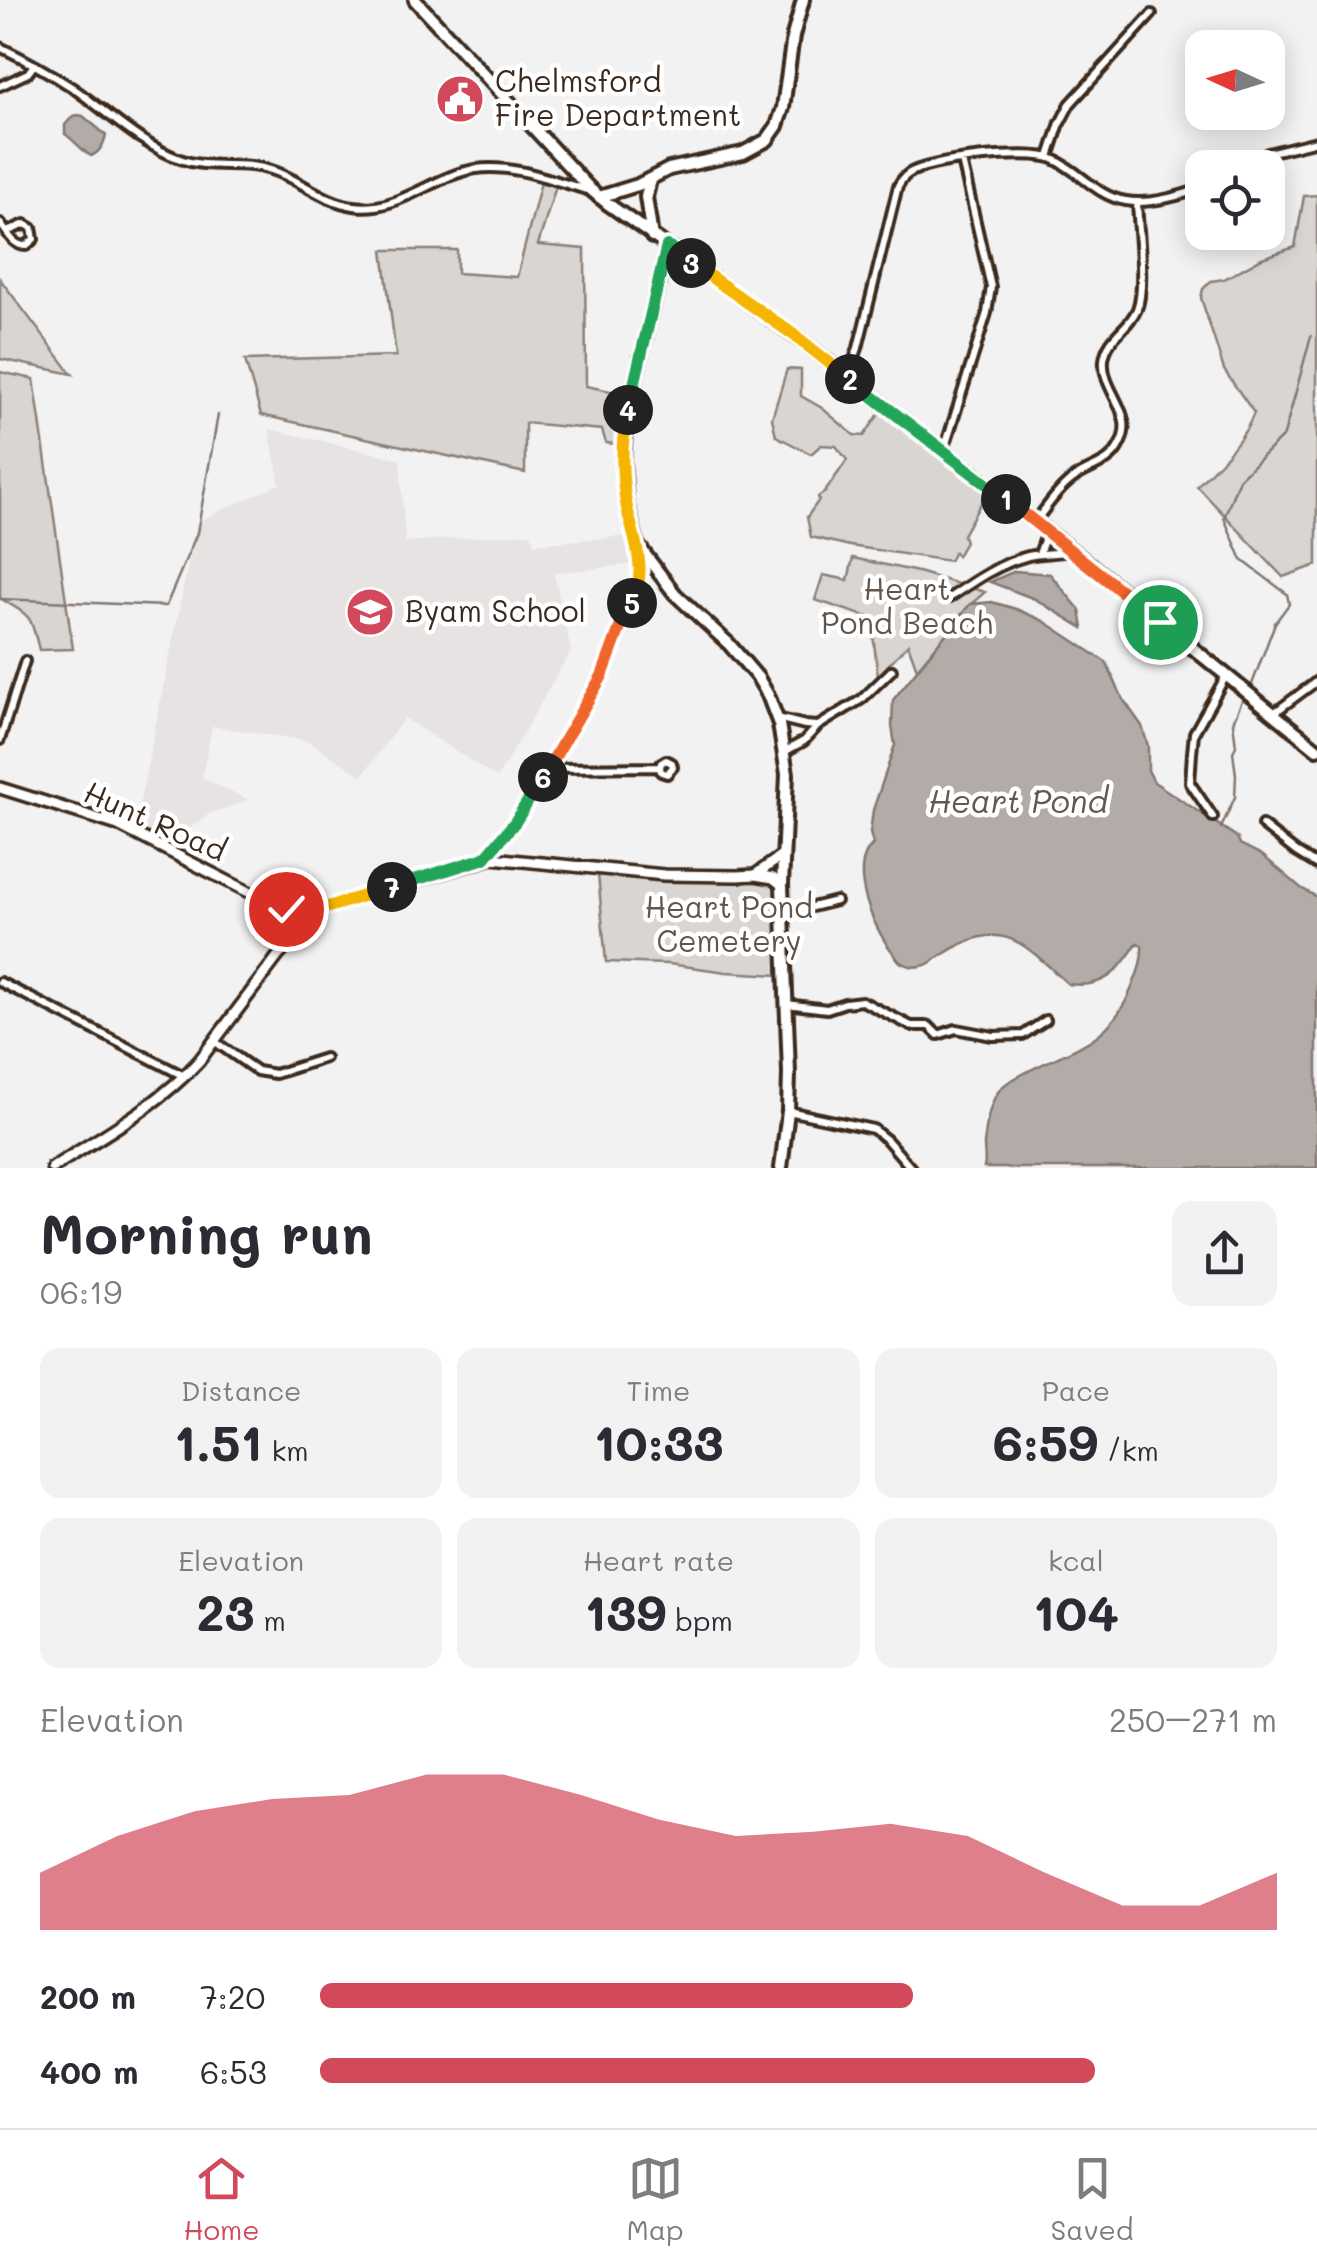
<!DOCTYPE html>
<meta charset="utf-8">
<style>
:root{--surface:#fff;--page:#f2f2f3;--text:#2b2b33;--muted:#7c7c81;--line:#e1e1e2;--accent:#d1495b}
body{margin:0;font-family:Mali,sans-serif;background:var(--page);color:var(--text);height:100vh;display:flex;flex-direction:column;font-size:38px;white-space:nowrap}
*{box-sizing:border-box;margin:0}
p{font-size:32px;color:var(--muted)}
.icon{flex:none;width:55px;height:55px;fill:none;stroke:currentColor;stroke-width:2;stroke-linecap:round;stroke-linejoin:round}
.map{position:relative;height:1168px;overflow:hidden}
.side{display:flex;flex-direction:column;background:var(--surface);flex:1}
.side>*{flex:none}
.needle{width:65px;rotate:274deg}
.fabs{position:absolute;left:1185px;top:30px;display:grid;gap:20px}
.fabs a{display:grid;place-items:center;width:100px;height:100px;border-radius:20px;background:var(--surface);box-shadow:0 5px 25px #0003;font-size:50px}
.pin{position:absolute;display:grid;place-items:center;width:85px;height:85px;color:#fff;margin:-42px;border:5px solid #fff;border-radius:50%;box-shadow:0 2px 10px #0007}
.km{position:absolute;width:50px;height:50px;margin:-25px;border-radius:50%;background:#222;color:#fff;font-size:28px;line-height:50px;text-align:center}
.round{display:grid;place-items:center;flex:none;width:105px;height:105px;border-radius:20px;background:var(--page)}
.head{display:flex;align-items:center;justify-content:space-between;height:170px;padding:0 40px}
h1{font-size:55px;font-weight:700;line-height:75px}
.metrics{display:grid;grid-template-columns:repeat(3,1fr);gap:15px;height:170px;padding:10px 40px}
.metrics div{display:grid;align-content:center;border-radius:20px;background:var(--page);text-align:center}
.metrics b{font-size:50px;font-weight:700}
.metrics small{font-size:28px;font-weight:400}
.metrics p{font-size:28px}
.chart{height:280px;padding:20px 40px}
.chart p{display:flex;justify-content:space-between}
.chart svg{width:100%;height:180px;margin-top:10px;fill:var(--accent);opacity:.7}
ul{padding:0 40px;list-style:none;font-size:32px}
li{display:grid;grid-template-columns:160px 120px 1fr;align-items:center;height:75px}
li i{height:25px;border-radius:12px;background:var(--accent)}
.tabs{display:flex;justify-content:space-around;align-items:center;height:140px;border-top:2px solid var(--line);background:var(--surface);font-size:28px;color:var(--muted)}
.tabs a{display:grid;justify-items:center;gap:5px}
.tabs .selected{color:var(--accent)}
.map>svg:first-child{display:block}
.built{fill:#e6e3e2}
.green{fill:#d8d5d2;stroke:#8a8078;stroke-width:2.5}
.water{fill:#b2aba7;stroke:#827770;stroke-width:2.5}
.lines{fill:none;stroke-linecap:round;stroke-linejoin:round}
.stream{stroke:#827770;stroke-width:2.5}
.minor-casing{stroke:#3b2a1e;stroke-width:14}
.tertiary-casing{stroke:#3b2a1e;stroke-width:16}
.secondary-casing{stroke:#3b2a1e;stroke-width:18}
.minor{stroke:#fff;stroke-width:6}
.tertiary{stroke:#fff;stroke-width:9}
.secondary{stroke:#fff;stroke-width:10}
.split-1-casing{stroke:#fff;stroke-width:20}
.split-2-casing{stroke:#fff;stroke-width:20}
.split-3-casing{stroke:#fff;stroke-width:20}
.split-4-casing{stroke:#fff;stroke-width:20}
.split-5-casing{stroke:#fff;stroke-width:20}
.split-6-casing{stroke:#fff;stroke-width:20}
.split-7-casing{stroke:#fff;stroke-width:20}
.split-8-casing{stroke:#fff;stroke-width:20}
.split-1{stroke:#f0652b;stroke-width:12}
.split-2{stroke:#22a559;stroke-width:12}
.split-3{stroke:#f5b400;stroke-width:12}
.split-4{stroke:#22a559;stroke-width:12}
.split-5{stroke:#f5b400;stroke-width:12}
.split-6{stroke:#f0652b;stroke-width:12}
.split-7{stroke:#22a559;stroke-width:12}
.split-8{stroke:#f5b400;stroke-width:12}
.labels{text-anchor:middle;stroke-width:9;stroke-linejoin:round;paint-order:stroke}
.poi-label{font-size:30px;fill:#3b2a1e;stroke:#fff;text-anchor:start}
.park-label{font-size:30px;fill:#62554b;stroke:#fff}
.street-label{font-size:30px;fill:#3b2a1e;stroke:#fff}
.water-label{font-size:32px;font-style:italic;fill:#65574e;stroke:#fff}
</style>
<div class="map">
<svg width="1317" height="1168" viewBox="0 0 1317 1168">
<rect width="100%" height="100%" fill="#f3f2f2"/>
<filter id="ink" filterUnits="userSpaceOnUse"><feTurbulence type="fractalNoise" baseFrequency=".01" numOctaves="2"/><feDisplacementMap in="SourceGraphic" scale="20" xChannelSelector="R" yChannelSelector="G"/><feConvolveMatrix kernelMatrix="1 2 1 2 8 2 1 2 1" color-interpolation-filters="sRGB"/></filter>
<g filter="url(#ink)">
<path class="built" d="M269 429 400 459 405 542 531 533 534 544 627 536 635 564 554 573 571 651 497 778 404 718 362 776 308 741 212 726 202 778 249 800 211 813 168 843 135 826 197 521 280 484Z"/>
<path class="green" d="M541 182 556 186 538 245 585 249 586 386 625 394 616 444 606 443 602 430 525 423V473L261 415 245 360 396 356 383 250H457V273L517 277Z
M1317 195V565L1283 577 1197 486C1219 463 1243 442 1254 413L1224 370 1201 298 1203 289 1211 281 1224 279 1262 258 1295 247 1304 196Z
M0 279 71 373 72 374 0 359Z
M787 369 801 370V396L822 408 854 435 864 436 881 411 987 492 963 535 965 542 957 556 954 552 949 561 850 546 811 537 807 517 819 500 818 497 825 492 847 460 836 446 821 445 811 454 776 436 772 418Z
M0 372 34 379 73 649 39 650C30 613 32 618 0 598Z
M853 558 918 572 985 592 970 605 917 669 908 644 878 676 871 618 815 600 823 575 848 580Z
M598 874 680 880 758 879 770 881 777 886 778 975 726 972 669 964 606 962Z"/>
<path class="water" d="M78 115 83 116 106 135C104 144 99 153 91 156 81 150 75 141 65 134V125L73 116Z
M1015 571 1050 574 1080 610 1083 628 1035 599 990 582Z
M992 602 1016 609 1044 621 1106 662 1123 699 1142 726 1148 746V770L1154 782 1237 837 1240 844 1262 855 1301 888 1317 897V1168H984C986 1160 984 1153 984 1145 986 1127 988 1107 998 1092 1004 1083 1014 1079 1023 1074 1071 1048 1108 1045 1131 990 1137 975 1143 961 1142 945L1137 943C1119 971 1105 989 1068 984 1022 942 1003 916 942 955 930 963 922 970 907 965 898 963 897 957 891 950 873 927 847 868 873 844L870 833 873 810 895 745 892 726 893 700 970 604Z"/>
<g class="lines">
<path class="stream" d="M0 599 166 606 197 533 218 415
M1251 687 1275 623 1289 604 1287 594 1242 560 1224 518 1239 479 1284 435 1311 336
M1221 828 1235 797 1236 775 1233 752 1236 746 1233 722 1243 698"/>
<g class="minor-casing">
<path id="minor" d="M0 47C25 59 50 73 73 88 109 113 139 144 180 159 210 170 241 160 271 170 300 179 323 202 354 206 397 213 434 175 476 169 514 164 551 180 587 190
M0 86 28 73 34 65
M1049 157 1060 123 1070 104 1152 14
M1242 168 1268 153 1317 141
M0 223C7 232 13 246 26 246L34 239 32 228 25 224 7 232
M848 377 858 348 898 186C902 180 902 178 908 174 927 160 1031 149 1053 159 1079 170 1097 197 1126 201 1150 205 1180 196 1202 188
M944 450 987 313 991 287 962 161
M1035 522C1046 508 1056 492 1070 481 1086 467 1109 466 1119 446 1138 413 1101 392 1104 360 1107 336 1129 329 1137 309 1146 287 1138 228 1137 202
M1039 554 1047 532
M949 598C974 581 998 564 1028 556 1042 553 1055 554 1069 551
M1274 713 1317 681
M777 718 805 725 817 726
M0 740 25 661
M784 752 804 741 818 726 862 699 892 670
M549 768 660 767 661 772 667 774 673 767 672 763 666 760 661 763 660 767
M1213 817 1190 783 1192 753 1194 733 1227 674
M1262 825 1296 852 1317 865
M486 858 525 807 603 676 621 625 639 586 641 570 638 547
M784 914 836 901
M0 982 184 1076
M786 1004 827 1009 845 1003 862 1001 911 1026H929L938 1035 956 1029 993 1036 1023 1035 1046 1020
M214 1041 257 1071 275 1074 325 1058
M788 1111 873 1129 887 1140 911 1168"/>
</g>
<g class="tertiary-casing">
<path id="tertiary" d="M0 788 118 825 270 903C285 908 297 912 305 926
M755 875 773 878 782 885
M288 909 322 908
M52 1168C103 1135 158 1106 199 1061L278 956 315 915 325 908 492 858 664 875 738 876 755 875 783 855"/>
</g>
<g class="secondary-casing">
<path id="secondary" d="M415 0 590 189 608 204 807 345 1088 563 1317 749
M650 180 646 197 652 237
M599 197 638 185 669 169 743 153 767 140 777 126 783 108 793 36 803 0
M667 247 626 419 623 460 626 501 637 544 675 594 729 644 758 678 768 695 779 724 787 774 782 885 789 1073 788 1111 781 1168"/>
</g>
<use href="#minor" class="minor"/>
<use href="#tertiary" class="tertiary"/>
<use href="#secondary" class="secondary"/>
</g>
</g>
<g class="lines" filter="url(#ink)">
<g class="split-1-casing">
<path id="split-1" d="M1006 499 1160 622"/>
</g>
<g class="split-2-casing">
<path id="split-2" d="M850 379 1006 499"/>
</g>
<g class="split-3-casing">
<path id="split-3" d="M691 263 794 335 850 379"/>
</g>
<g class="split-4-casing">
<path id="split-4" d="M628 410 667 246 691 263"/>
</g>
<g class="split-5-casing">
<path id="split-5" d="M628 410C621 440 621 473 626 503 633 539 649 568 632 603"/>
</g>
<g class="split-6-casing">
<path id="split-6" d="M543 777 602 676 621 625 632 603"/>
</g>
<g class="split-7-casing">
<path id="split-7" d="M392 887 485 858 515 822 543 777"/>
</g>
<g class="split-8-casing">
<path id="split-8" d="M286 909 325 908 392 887"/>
</g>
<use href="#split-1" class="split-1"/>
<use href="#split-2" class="split-2"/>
<use href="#split-3" class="split-3"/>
<use href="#split-4" class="split-4"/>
<use href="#split-5" class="split-5"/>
<use href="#split-6" class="split-6"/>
<use href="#split-7" class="split-7"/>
<use href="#split-8" class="split-8"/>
</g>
<defs>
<g id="civic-disc" transform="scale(2.5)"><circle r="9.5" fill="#d1495b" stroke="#fff"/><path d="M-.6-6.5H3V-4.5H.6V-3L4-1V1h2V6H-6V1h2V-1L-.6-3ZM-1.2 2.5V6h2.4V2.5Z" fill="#fff"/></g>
<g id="school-disc" transform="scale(2.5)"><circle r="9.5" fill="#d1495b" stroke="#fff"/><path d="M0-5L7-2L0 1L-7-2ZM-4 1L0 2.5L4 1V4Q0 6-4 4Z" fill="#fff"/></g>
</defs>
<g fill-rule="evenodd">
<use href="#civic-disc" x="460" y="99"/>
<use href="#school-disc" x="370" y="612"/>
</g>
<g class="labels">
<g class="poi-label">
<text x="495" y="92">Chelmsford<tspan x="495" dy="34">Fire Department</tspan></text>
<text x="405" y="622">Byam School</text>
</g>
<g class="park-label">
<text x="907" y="600">Heart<tspan x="907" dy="34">Pond Beach</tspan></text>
<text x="729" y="918">Heart Pond<tspan x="729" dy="34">Cemetery</tspan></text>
</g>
<g class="street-label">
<text transform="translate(155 822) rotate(24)" y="10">Hunt Road</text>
</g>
<g class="water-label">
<text x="1018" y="813">Heart Pond</text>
</g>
</g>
</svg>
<div class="fabs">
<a><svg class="needle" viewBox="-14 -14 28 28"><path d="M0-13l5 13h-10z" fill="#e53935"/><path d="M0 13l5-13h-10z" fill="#7c7c81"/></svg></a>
<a><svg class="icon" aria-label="locate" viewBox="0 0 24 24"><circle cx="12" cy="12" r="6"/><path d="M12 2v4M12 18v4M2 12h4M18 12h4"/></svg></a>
</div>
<div class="pin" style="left:1160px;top:622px;background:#1e9e55"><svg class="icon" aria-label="arrive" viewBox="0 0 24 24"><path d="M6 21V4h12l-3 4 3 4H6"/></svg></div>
<div class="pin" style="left:286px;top:909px;background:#d93025"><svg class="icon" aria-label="check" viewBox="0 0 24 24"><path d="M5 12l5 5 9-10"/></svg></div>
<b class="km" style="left:1006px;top:499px">1</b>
<b class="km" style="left:850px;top:379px">2</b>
<b class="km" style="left:691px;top:263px">3</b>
<b class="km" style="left:628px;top:410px">4</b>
<b class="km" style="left:632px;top:603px">5</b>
<b class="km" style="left:543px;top:777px">6</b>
<b class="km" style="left:392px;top:887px">7</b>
</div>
<section class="side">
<div class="head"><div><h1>Morning run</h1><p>06:19</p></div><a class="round"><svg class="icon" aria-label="share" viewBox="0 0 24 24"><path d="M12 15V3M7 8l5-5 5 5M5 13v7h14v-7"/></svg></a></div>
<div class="metrics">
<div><p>Distance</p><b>1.51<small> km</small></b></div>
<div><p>Time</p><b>10:33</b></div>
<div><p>Pace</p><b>6:59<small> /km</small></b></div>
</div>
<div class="metrics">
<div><p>Elevation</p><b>23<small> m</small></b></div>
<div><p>Heart rate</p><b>139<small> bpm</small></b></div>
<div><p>kcal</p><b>104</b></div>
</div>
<div class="chart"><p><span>Elevation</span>250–271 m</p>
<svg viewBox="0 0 160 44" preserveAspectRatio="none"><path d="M0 44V30L10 21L20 15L30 12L40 11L50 6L60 6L70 11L80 17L90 21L100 20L110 18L120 21L130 30L140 38L150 38L160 30V44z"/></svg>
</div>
<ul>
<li><b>200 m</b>7:20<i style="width:62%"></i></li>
<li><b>400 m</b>6:53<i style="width:81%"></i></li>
</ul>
</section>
<nav class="tabs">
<a class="selected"><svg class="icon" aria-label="home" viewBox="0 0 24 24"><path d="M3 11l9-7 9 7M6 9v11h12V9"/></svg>Home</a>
<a><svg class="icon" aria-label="map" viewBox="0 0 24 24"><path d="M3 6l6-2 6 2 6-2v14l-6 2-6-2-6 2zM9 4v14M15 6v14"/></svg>Map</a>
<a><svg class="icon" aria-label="saved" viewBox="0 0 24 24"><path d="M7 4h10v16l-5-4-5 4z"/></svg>Saved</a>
</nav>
